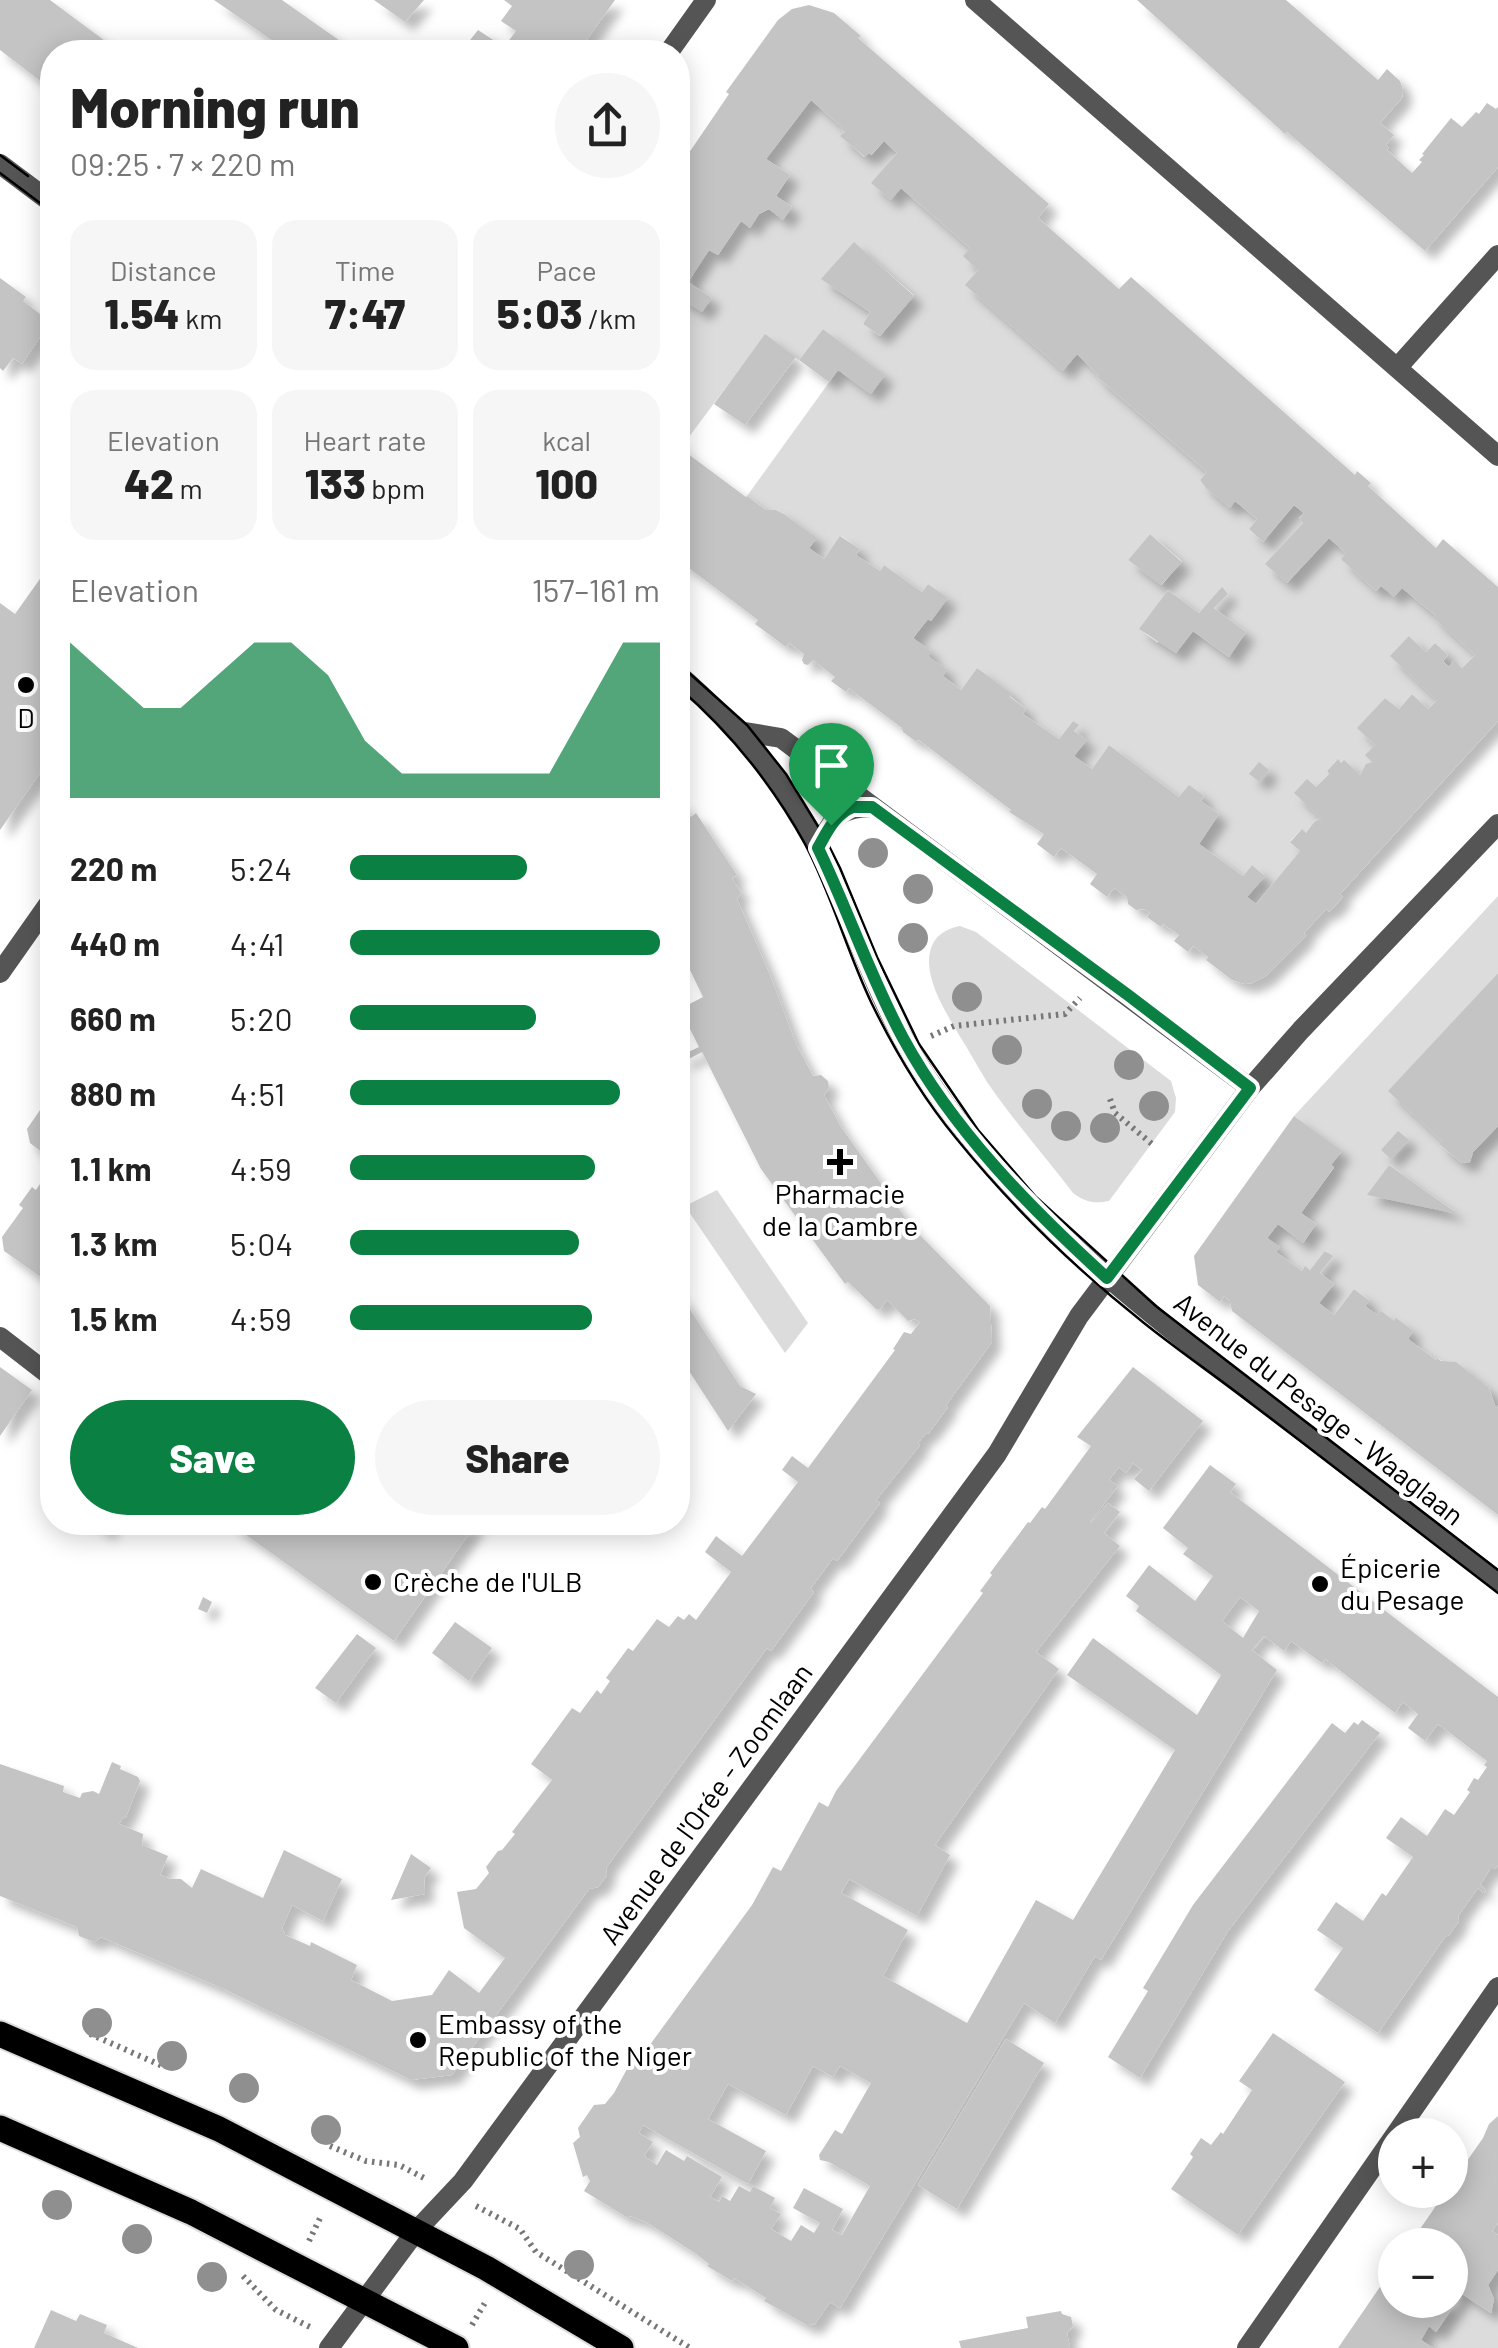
<!DOCTYPE html>
<meta charset="utf-8">
<style>
:root{--surface:#fff;--page:#f6f6f6;--text:#222;--muted:#767676;--accent:#0b8043}
body{margin:0;font-family:Barlow,sans-serif;background:var(--page);color:var(--text);height:100vh;display:flex;flex-direction:column;font-size:38px;white-space:nowrap}
*{box-sizing:border-box;margin:0}
p{font-size:32px;color:var(--muted)}
.icon{flex:none;width:55px;height:55px;fill:none;stroke:currentColor;stroke-width:2;stroke-linecap:round;stroke-linejoin:round}
.map{position:relative;flex:1;overflow:hidden}
.side{position:absolute;left:40px;top:40px;width:650px;height:1495px;display:flex;flex-direction:column;background:var(--surface);border-radius:40px;box-shadow:0 5px 25px #0003}
.side>*{flex:none}
.fabs{position:absolute;left:1378px;top:2118px;display:grid;gap:20px}
.fabs a{display:grid;place-items:center;width:90px;height:90px;border-radius:50%;background:var(--surface);box-shadow:0 5px 25px #0003;font-size:50px}
.pin{position:absolute;display:grid;place-items:center;width:85px;height:85px;color:#fff;margin:-102px -42px;border-radius:50% 50% 50% 0;rotate:-45deg;box-shadow:0 0 10px #0007}
.pin .icon{rotate:45deg}
.round{display:grid;place-items:center;flex:none;width:105px;height:105px;border-radius:52px;background:var(--page)}
.summary{display:flex;align-items:center;justify-content:space-between;height:170px;padding:0 30px}
h1{font-size:55px;font-weight:800;line-height:75px}
.metrics{display:grid;grid-template-columns:repeat(3,1fr);gap:15px;height:170px;padding:10px 30px}
.metrics div{display:grid;align-content:center;border-radius:25px;background:var(--page);text-align:center}
.metrics b{font-size:42px;font-weight:800}
.metrics small{font-size:28px;font-weight:400}
.metrics p{font-size:28px}
.chart{height:280px;padding:20px 30px}
.chart p{display:flex;justify-content:space-between}
.chart svg{width:100%;height:180px;margin-top:10px;fill:var(--accent);opacity:.7}
.primary-button{display:flex;gap:20px;margin-top:auto;padding:20px 30px}
.primary-button a{flex:1;height:115px;border-radius:60px;background:var(--accent);color:#fff;font-size:40px;font-weight:800;line-height:115px;text-align:center}
.primary-button a+a{background:var(--page);color:var(--text)}
ul{padding:0 30px;list-style:none;font-size:32px}
li{display:grid;grid-template-columns:160px 120px 1fr;align-items:center;height:75px}
li i{height:25px;border-radius:12px;background:var(--accent)}
.map>svg:first-child{display:block}
.green{fill:#dcdcdc;fill-rule:evenodd}
.building{fill:#c4c4c4;fill-rule:evenodd;filter:url(#shadow)}
.lines{fill:none;stroke-linecap:round;stroke-linejoin:round}
.primary-casing{stroke:#dbdbdb;stroke-width:29}
.path{stroke:#777;stroke-width:6;stroke-dasharray:2.5 5;stroke-linecap:butt}
.service{stroke:#555;stroke-width:20}
.minor{stroke:#555;stroke-width:20}
.tertiary{stroke:#555;stroke-width:20}
.primary{stroke:#000;stroke-width:25}
.tram{stroke:#000;stroke-width:2.5}
.tree{fill:#8f8f8f}
.route-casing{stroke:#fff;stroke-width:20}
.route{stroke:#0b8043;stroke-width:12}
.poi-dot{fill:#000;stroke:#fff;stroke-width:4}
.labels{text-anchor:middle;stroke-width:8;stroke-linejoin:round;paint-order:stroke}
.poi-label{font-size:28px;fill:#000;stroke:#fff;text-anchor:start}
.street-label{font-size:28px;fill:#000;stroke:#fff}
</style>
<div class="map">
<svg width="1498" height="2348" viewBox="0 0 1498 2348">
<defs>
<filter id="shadow"><feDropShadow dx="9" dy="9" stdDeviation="5" flood-color="#0004"/></filter>
</defs>
<rect width="100%" height="100%" fill="#fff"/>
<path class="green" d="M811 100 842 127 841 129 845 132 841 136 864 157 869 153 872 155 884 141 897 153 872 183 890 199 901 188 970 248 978 270 966 285 1062 370 1077 354 1098 375 1097 377 1207 472 1200 480 1229 507 1235 501 1257 519 1249 529 1263 542 1294 505 1304 513 1299 518 1303 523 1287 583 1329 538 1346 553 1342 559 1376 591 1381 586 1402 588 1435 615 1434 617 1475 655 1462 668 1454 661 1449 667 1443 661 1448 655 1435 643 1426 652 1409 636 1437 700 1428 709 1412 694 1399 709 1385 698 1358 728 1375 745 1372 762 1366 765 1360 775 1344 761 1341 763 1337 760 1327 771 1329 774 1316 787 1321 818 1314 822 1306 833 1301 830 1290 841 1300 851 1256 904 1247 897 1264 875 1252 865 1243 876 1199 844 1219 814 1201 801 1204 796 1179 797 1109 745 1092 769 1074 756 1086 740 1074 731 1078 725 1073 721 1059 739 1023 714 1026 709 977 668 961 690 943 676 928 656 931 652 913 638 928 619 931 621 947 598 928 584 922 592 884 565 880 571 856 555 860 549 841 536 824 559 809 548 816 538 784 514 776 510H766L747 496 838 370 871 393 884 375 823 329 799 360 765 335 683 445 678 440V323L680 320 678 317V297L685 303 712 298 688 282 709 250 718 255 741 221 750 227 759 214 769 209 783 219 792 207 776 196 790 175 766 159ZM854 243 914 295 880 336 863 324 870 312 822 279ZM1150 534 1182 561 1162 585 1128 560ZM1222 588 1228 594 1214 608 1246 632 1229 657 1193 631 1176 653 1160 641 1157 643 1140 629 1168 590 1199 613Z
M1498 896V973L1389 1091 1442 1141 1440 1145 1462 1163 1470 1162 1473 1152 1498 1126V1405L1496 1408 1489 1388 1437 1358 1436 1360 1408 1339 1412 1331 1377 1315 1365 1306 1369 1300 1354 1289 1334 1315 1319 1303 1334 1284 1320 1273 1332 1257 1326 1251 1310 1270 1305 1267 1302 1271 1276 1252 1279 1247 1267 1238 1278 1224 1304 1242 1316 1224 1301 1213 1334 1168 1331 1165 1341 1152 1294 1116ZM1389 1165 1454 1211V1212L1368 1195Z
M960 926 976 932 1171 1081 1176 1098 1175 1112 1109 1201C1094 1204 1085 1202 1073 1193 1045 1156 1013 1120 987 1082 977 1066 969 1050 959 1035 947 1014 930 988 929 963 929 941 940 930 960 926Z
M717 1190 808 1323 785 1353 685 1206Z
M1498 2270V2348H1433L1421 2340 1429 2326 1437 2331 1462 2294 1491 2313 1494 2299 1488 2285Z"/>
<path class="building" d="M0 0H50L120 52H52V90L0 50Z
M214 0H282L343 43 336 52H289Z
M374 0H424L405 22Z
M504 0H615L578 52H476L477 51 467 44 478 30 504 47 516 31 501 21 512 6Z
M1137 0H1286L1378 80 1387 69 1400 81 1403 90 1402 98 1380 123 1394 135 1386 145 1389 148 1387 150 1412 173 1422 162 1419 160 1424 155 1422 154 1451 118 1462 127 1476 112 1479 114 1487 103 1496 109 1498 107V167L1425 251 1287 132 1285 134Z
M809 5 834 13 861 36 858 38 1049 204 1038 218 1119 289 1131 277 1355 475 1357 471 1371 483 1368 486 1436 548 1443 539 1498 587V721L1340 894 1343 897 1329 912 1326 909 1304 933 1306 936 1266 976 1252 983 1245 984 1232 980 1206 960 1208 957 1193 946 1188 952 1174 941 1179 935 1163 924 1161 927 1147 917 1150 913 1144 909 1136 910 1128 904 1127 897 1114 888 1107 897 1090 884 1097 874 1061 848 1054 857 1037 844 1044 834 1009 812 1011 810 919 740 915 741 903 732 902 728 851 690 849 688 846 692 831 681 835 677 813 660 808 665 804 664 802 660 804 654 789 643 786 647 755 624 758 620 678 560V440L683 445 680 448 746 497 747 496 766 510H776L784 514 817 538 809 548 824 559 840 536 860 549 856 555 880 571 884 565 922 592 928 584 948 598 931 621 928 619 913 638 932 652 928 656 947 670 943 676 961 690 977 668 1012 694 1010 697 1026 709 1023 714 1059 739 1073 721 1079 725 1074 731 1087 740 1074 756 1092 769 1109 745 1179 797 1189 785 1204 796 1201 801 1219 814 1199 844 1243 876 1252 865 1265 876 1247 897 1256 904 1300 851 1290 842 1302 829 1306 833 1314 822 1321 818 1294 793 1307 779 1316 787 1329 774 1327 771 1338 759 1341 763 1344 760 1360 775 1366 764 1372 762 1365 755 1375 745 1357 728 1385 698 1399 709 1412 694 1428 709 1437 700 1390 656 1409 636 1426 652 1435 643 1448 655 1443 661 1449 667 1454 660 1462 668 1475 655 1433 617 1435 615 1402 588 1394 597 1381 586 1376 591 1341 559 1346 553 1329 538 1287 583 1265 564 1303 523 1299 519 1304 513 1294 505 1263 542 1249 529 1257 519 1235 501 1230 508 1207 489 1200 480 1207 472 1097 377 1098 375 1077 354 1063 371 965 285 978 270 963 256 970 248 901 188 891 200 871 183 897 153 884 141 871 155 869 153 865 157 840 136 845 132 841 129 842 127 811 100 766 159 790 175 776 196 792 207 783 220 769 209 759 214 750 228 741 221 718 255 709 250 688 282 712 298 702 312 678 297V169L729 94 726 92 778 20 792 9Z
M854 242 914 296 880 336 863 324 870 312 821 279Z
M0 278 26 297 23 301 48 320 52 319 22 364 13 358 3 371 0 368Z
M823 329 885 375 871 394 838 370 829 382 799 360Z
M765 334 796 357 745 425 714 404Z
M1150 534 1182 562 1161 585 1128 560Z
M52 562V756L0 830V603L15 614Z
M1222 587 1228 594 1214 608 1246 632 1229 657 1193 631 1176 653 1139 629 1168 590 1199 613Z
M1259 762 1269 770 1260 782 1249 774Z
M681 801 691 817 696 813 737 875 732 878 741 893 737 899 770 975 796 1044 813 1076 821 1075 828 1081 829 1088 824 1095 841 1127 912 1227 990 1306 992 1342 946 1405 948 1407 928 1434 926 1433 918 1443 920 1445 876 1500 880 1503 837 1561 833 1558 822 1573 810 1589 814 1592 771 1651 767 1648 606 1868 607 1875 598 1887 589 1889 452 2075 411 2080 222 1988 101 1937 94 1942 79 1936 77 1927 0 1896V1764L64 1786 63 1792 80 1798 82 1793 93 1791 99 1794 112 1762 121 1766 120 1769 138 1777 140 1781 126 1817 122 1819 119 1824 143 1834 142 1845 168 1856 160 1875 170 1879H181L192 1888 201 1869 263 1898 284 1850 342 1879 323 1921 292 1905 282 1928 285 1935 310 1946 311 1942 357 1965 351 1980 392 2001 432 1995 449 1970 479 1993 505 1958 464 1928 457 1892 476 1889 489 1873 486 1867 498 1851 502 1850 515 1834 512 1832 552 1780 531 1764 572 1708 580 1713 597 1690 601 1694 610 1681 606 1678 628 1648 633 1651 657 1619 669 1627 678 1616 684 1620 689 1614 696 1620 731 1572 705 1552 716 1536 742 1556 798 1482 782 1470 792 1456 808 1468 895 1350 893 1349 904 1332 911 1334 920 1322 915 1319 908 1321 887 1300 880 1309H876L848 1282 845 1284 761 1169 702 1052 685 1061 682 1055 699 1047 680 1009 703 997 678 945V802Z
M1498 973V1126L1473 1152 1470 1162 1462 1163 1439 1144 1442 1141 1388 1091Z
M52 1083V1285L4 1251 2 1237 23 1208 19 1205 32 1187 36 1190 49 1170 47 1156 30 1143 27 1129 51 1094 47 1092Z
M1294 1116 1342 1151 1331 1165 1334 1167 1301 1213 1316 1224 1303 1243 1278 1224 1267 1238 1280 1247 1276 1252 1302 1271 1305 1266 1310 1270 1325 1251 1333 1256 1320 1273 1334 1284 1319 1303 1334 1315 1354 1289 1370 1301 1365 1306 1377 1315 1381 1311 1394 1321 1396 1318 1413 1331 1408 1339 1436 1360 1437 1358 1441 1361 1456 1362 1489 1388 1496 1408 1498 1405V1515L1232 1311 1230 1301 1224 1296 1220 1302 1198 1285 1194 1256Z
M1398 1131 1409 1140 1391 1159 1381 1150Z
M1389 1165 1458 1214 1367 1195Z
M678 1291 740 1386 756 1394 728 1431 678 1354Z
M0 1367 32 1390 0 1436Z
M1133 1367 1203 1421 1149 1491 1134 1479 1142 1470 1133 1463 1126 1473 1119 1467 1109 1480 1118 1486 1090 1522 1091 1523 1108 1503 1120 1512 1104 1533 1120 1546 1036 1652 1059 1669 935 1845 950 1855 917 1916 849 1879 841 1893 908 1930 883 1976 967 2023 1036 1900 1073 1920 1175 1750 1067 1675 1093 1638 1197 1715 1221 1675 1136 1611 1139 1606 1126 1596 1149 1565 1195 1601 1213 1576 1183 1554 1188 1548 1163 1528 1210 1465 1236 1484 1230 1492 1498 1697V1865L1495 1869H1490L1480 1885 1486 1890 1484 1893 1478 1888 1458 1916 1459 1921 1449 1935 1445 1937 1378 2033 1314 1990 1343 1948 1317 1930 1336 1902 1363 1921 1382 1893 1386 1896 1413 1857 1386 1838 1401 1817 1427 1836 1445 1809 1454 1815 1470 1792 1467 1790 1474 1778 1478 1780 1487 1767 1484 1765 1487 1761 1438 1724 1425 1741 1408 1728 1418 1714 1403 1702 1395 1713 1325 1659 1322 1663 1291 1641 1284 1651 1264 1636 1252 1650 1277 1670 1101 1960 1095 1956 1055 2023 1024 2003 840 2308 830 2302 815 2324 807 2325 764 2301 766 2298 734 2278 732 2281 707 2266 709 2264 695 2253 646 2222 630 2216 628 2218 584 2191 590 2181 587 2175 583 2177 573 2143 580 2137 578 2128 594 2105 605 2104 614 2093 635 2054 641 2057 652 2042 752 1905 773 1867 781 1871 819 1802 828 1807 836 1791 983 1593 980 1591 992 1575 990 1573 1028 1522 1030 1523 1042 1507 1045 1509 1091 1446 1077 1437ZM1240 1597 1259 1611 1243 1638 1222 1621ZM813 2066 833 2077 840 2066 871 2083 842 2134 835 2130 819 2155 820 2160 829 2162 870 2186 842 2235 832 2230 843 2209 804 2188 793 2208 820 2223 814 2233 801 2225 791 2241 771 2229 781 2214 770 2208 775 2198 753 2186 750 2192 739 2186 730 2201 722 2196 719 2202 710 2197 722 2177 687 2156 684 2161 666 2150 657 2165 644 2156 653 2142 639 2133 643 2125 748 2184 766 2151 708 2119 728 2084 786 2115Z
M52 1462V1489L40 1480Z
M89 1522H111L107 1531Z
M228 1522H477L394 1641Z
M203 1597 212 1602 207 1613 198 1609Z
M455 1622 492 1648 469 1681 432 1653Z
M357 1634 376 1648 336 1703 315 1688Z
M1362 1720 1380 1733 1228 1931 1140 2078 1108 2057 1148 1991 1143 1988 1193 1905 1332 1723 1345 1733 1354 1722 1358 1725Z
M411 1854 431 1868 424 1878 425 1894 391 1900Z
M1273 2033 1345 2082 1238 2235 1171 2189 1193 2157 1190 2154 1201 2138 1211 2145 1221 2132 1223 2134 1252 2090 1239 2081Z
M1006 2039 1044 2063 957 2209 918 2185Z
M1498 2116V2223L1492 2231 1498 2235V2270L1488 2285 1494 2299 1491 2313 1462 2294 1436 2332 1429 2326 1421 2340 1433 2348H1338L1395 2265V2300H1450V2245H1409L1440 2200 1438 2199V2190H1450V2181H1453L1483 2138 1489 2124Z
M51 2310 76 2321 80 2314 107 2325 104 2333 138 2348H34Z
M1061 2311 1062 2314 1071 2317 1073 2326 1067 2333 1070 2348H961L959 2341 1028 2328 1026 2317Z"/>
<g class="lines">
<g class="primary-casing">
<path id="primary" d="M0 2034 219 2129 486 2268 621 2348
M0 2128 191 2212 456 2348"/>
</g>
<path class="path" d="M931 1036 954 1026 1065 1014 1080 998
M1110 1099 1115 1113 1152 1144
M90 2034 165 2067
M330 2146 366 2161 399 2165 426 2179
M476 2206 520 2229 536 2252 690 2348
M309 2241 321 2216
M243 2276 276 2310 312 2328
M472 2325 486 2301"/>
<path class="service" d="M0 1337 52 1377"/>
<path class="minor" d="M975 0 1498 456
M669 52 706 0
M1397 368 1498 255
M739 731 781 738 1250 1088
M818 848C833 819 838 807 872 807
M0 973 52 899
M329 2348 416 2231 463 2181 997 1454 1079 1316 1250 1088 1301 1030 1498 824
M1247 2348 1498 1987"/>
<path class="tertiary" d="M0 164 52 203
M678 674C723 714 767 758 797 810 832 870 854 934 882 997 904 1045 933 1090 966 1132 1042 1228 1137 1304 1233 1378 1321 1446 1410 1513 1498 1581"/>
<use href="#primary" class="primary"/>
<path class="tram" d="M0 155 28 176
M0 173 52 212
M678 663 747 725 786 774 824 836 840 868 877 957 919 1044 978 1130 1036 1197 1157 1307 1498 1570
M678 687C729 731 772 784 805 844 832 895 847 952 872 1004 895 1051 923 1098 956 1138 1011 1206 1076 1269 1144 1323 1179 1351 1217 1377 1253 1405 1335 1467 1416 1530 1498 1593"/>
</g>
<g class="tree">
<circle cx="873" cy="853" r="15"/>
<circle cx="918" cy="889" r="15"/>
<circle cx="913" cy="938" r="15"/>
<circle cx="967" cy="997" r="15"/>
<circle cx="1007" cy="1050" r="15"/>
<circle cx="1129" cy="1065" r="15"/>
<circle cx="1037" cy="1104" r="15"/>
<circle cx="1154" cy="1106" r="15"/>
<circle cx="1066" cy="1126" r="15"/>
<circle cx="1105" cy="1128" r="15"/>
<circle cx="97" cy="2023" r="15"/>
<circle cx="172" cy="2056" r="15"/>
<circle cx="244" cy="2088" r="15"/>
<circle cx="326" cy="2130" r="15"/>
<circle cx="57" cy="2205" r="15"/>
<circle cx="137" cy="2239" r="15"/>
<circle cx="579" cy="2265" r="15"/>
<circle cx="212" cy="2277" r="15"/>
</g>
<g class="lines">
<g class="route-casing">
<path id="route" d="M853 807H872L1128 995 1250 1088 1107 1278C1030 1208 953 1130 903 1038 870 977 848 910 818 848 827 832 835 814 853 807Z"/>
</g>
<use href="#route" class="route"/>
</g>
<g class="poi-dot">
<circle cx="26" cy="685" r="10"/>
<path d="M835 1147h10v10h10v10h-10v10h-10v-10h-10v-10h10z"/>
<circle cx="373" cy="1582" r="10"/>
<circle cx="1320" cy="1584" r="10"/>
<circle cx="418" cy="2040" r="10"/>
</g>
<g class="labels">
<g class="poi-label">
<text x="26" y="728" text-anchor="middle">D</text>
<text x="840" y="1204" text-anchor="middle">Pharmacie<tspan x="840" dy="32">de la Cambre</tspan></text>
<text x="1340" y="1578">Épicerie<tspan x="1340" dy="32">du Pesage</tspan></text>
<text x="393" y="1592">Crèche de l'ULB</text>
<text x="438" y="2034">Embassy of the<tspan x="438" dy="32">Republic of the Niger</tspan></text>
</g>
<g class="street-label">
<text transform="translate(1319 1409) rotate(38)" y="10">Avenue du Pesage - Waaglaan</text>
<text transform="translate(706 1804) rotate(-54)" y="10">Avenue de l'Orée - Zoomlaan</text>
</g>
</g>
</svg>
<div class="fabs">
<a>+</a>
<a>−</a>
</div>
<div class="pin" style="left:831px;top:825px;background:#1e9e55"><svg class="icon" aria-label="arrive" viewBox="0 0 24 24"><path d="M6 21V4h12l-3 4 3 4H6"/></svg></div>
<section class="side">
<div class="summary"><div><h1>Morning run</h1><p>09:25 · 7 × 220 m</p></div><a class="round"><svg class="icon" aria-label="share" viewBox="0 0 24 24"><path d="M12 15V3M7 8l5-5 5 5M5 13v7h14v-7"/></svg></a></div>
<div class="metrics">
<div><p>Distance</p><b>1.54<small> km</small></b></div>
<div><p>Time</p><b>7:47</b></div>
<div><p>Pace</p><b>5:03<small> /km</small></b></div>
</div>
<div class="metrics">
<div><p>Elevation</p><b>42<small> m</small></b></div>
<div><p>Heart rate</p><b>133<small> bpm</small></b></div>
<div><p>kcal</p><b>100</b></div>
</div>
<div class="chart"><p><span>Elevation</span>157–161 m</p>
<svg viewBox="0 0 160 44" preserveAspectRatio="none"><path d="M0 44V6L10 14L20 22L30 22L40 14L50 6L60 6L70 14L80 30L90 38L100 38L110 38L120 38L130 38L140 22L150 6L160 6V44z"/></svg>
</div>
<ul>
<li><b>220 m</b>5:24<i style="width:57%"></i></li>
<li><b>440 m</b>4:41<i style="width:100%"></i></li>
<li><b>660 m</b>5:20<i style="width:60%"></i></li>
<li><b>880 m</b>4:51<i style="width:87%"></i></li>
<li><b>1.1 km</b>4:59<i style="width:79%"></i></li>
<li><b>1.3 km</b>5:04<i style="width:74%"></i></li>
<li><b>1.5 km</b>4:59<i style="width:78%"></i></li>
</ul>
<div class="primary-button"><a>Save</a><a>Share</a></div>
</section>
</div>
